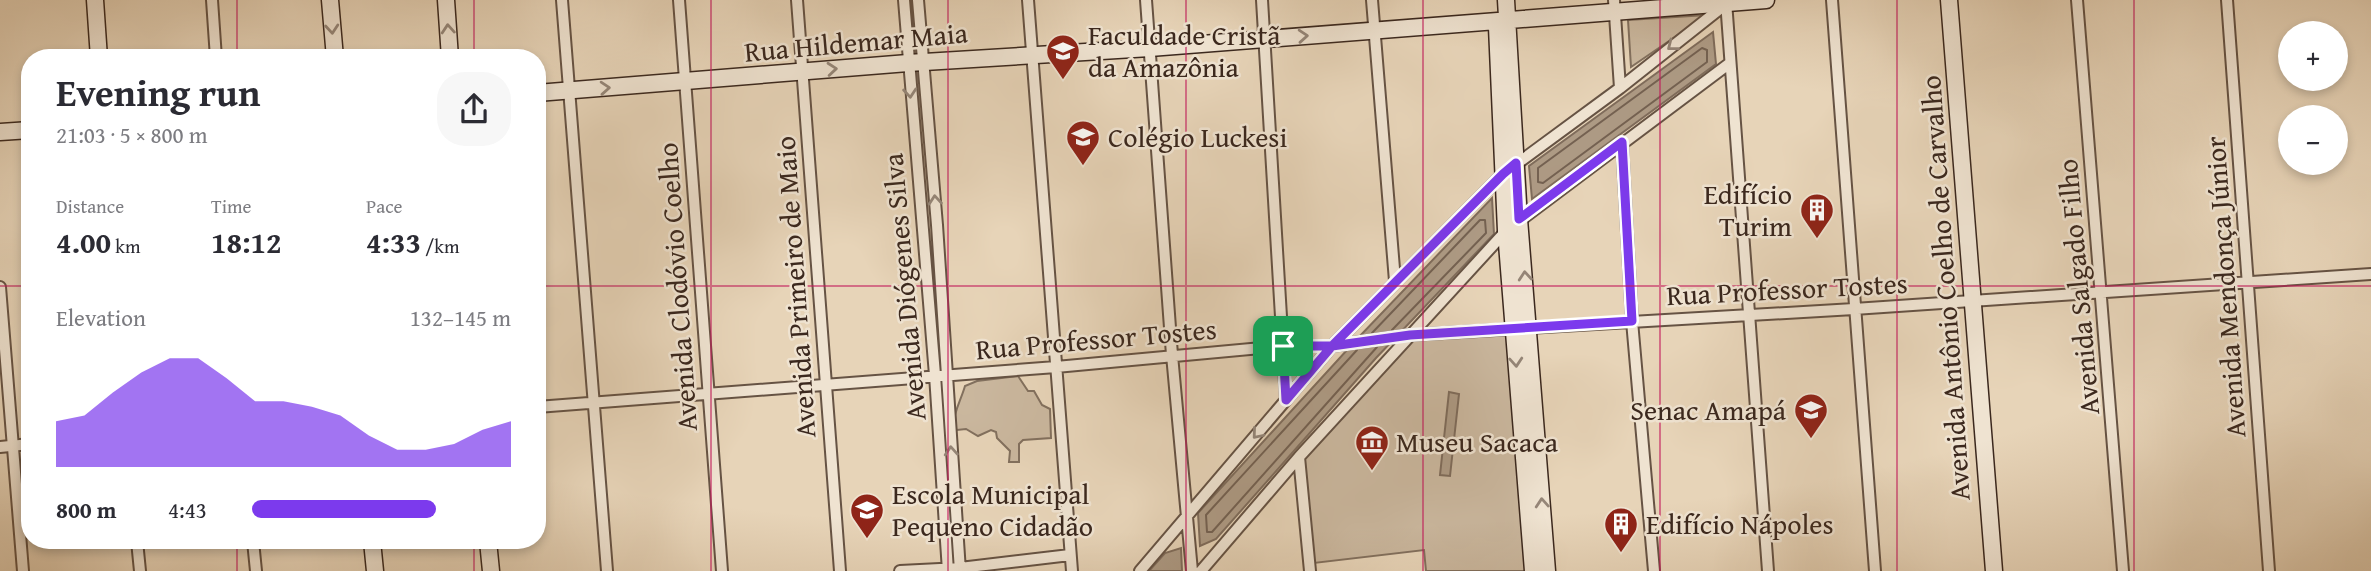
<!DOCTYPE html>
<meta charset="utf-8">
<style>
:root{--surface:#fff;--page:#f7f7f7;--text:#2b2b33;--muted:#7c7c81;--accent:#7c3aed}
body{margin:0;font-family:"Gentium Book Plus",serif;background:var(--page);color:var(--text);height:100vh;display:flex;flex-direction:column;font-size:26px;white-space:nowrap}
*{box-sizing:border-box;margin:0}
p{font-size:23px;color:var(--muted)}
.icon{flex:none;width:38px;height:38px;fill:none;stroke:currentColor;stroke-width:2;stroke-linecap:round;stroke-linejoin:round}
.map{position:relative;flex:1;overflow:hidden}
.details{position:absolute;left:21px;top:49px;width:525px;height:500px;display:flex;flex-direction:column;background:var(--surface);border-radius:28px;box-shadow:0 4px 10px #0003}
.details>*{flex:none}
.fabs{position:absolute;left:2278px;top:21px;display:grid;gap:14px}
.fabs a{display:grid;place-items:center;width:70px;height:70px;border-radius:50%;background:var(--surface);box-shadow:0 4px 10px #0003;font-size:35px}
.pin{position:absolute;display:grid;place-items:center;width:60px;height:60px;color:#fff;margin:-30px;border-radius:14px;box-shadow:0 4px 10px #0006}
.round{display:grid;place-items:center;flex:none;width:74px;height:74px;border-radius:28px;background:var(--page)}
.overview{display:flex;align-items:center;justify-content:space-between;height:119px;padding:0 35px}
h1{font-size:38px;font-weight:800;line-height:52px}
.stats{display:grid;grid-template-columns:repeat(3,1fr);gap:10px;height:119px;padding:7px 35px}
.stats div{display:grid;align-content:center}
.stats b{font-size:30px;font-weight:800}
.stats small{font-size:19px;font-weight:400}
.stats p{font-size:19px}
.chart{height:196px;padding:14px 35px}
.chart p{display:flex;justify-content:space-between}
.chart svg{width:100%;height:126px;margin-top:7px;fill:var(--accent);opacity:.7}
ul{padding:0 35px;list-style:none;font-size:23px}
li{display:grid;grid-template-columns:112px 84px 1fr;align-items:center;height:52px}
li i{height:18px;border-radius:9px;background:var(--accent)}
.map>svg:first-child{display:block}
.green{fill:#cab79e;stroke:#82705e;stroke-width:2}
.water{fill:#ad9a84;stroke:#7f6c5b;stroke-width:2}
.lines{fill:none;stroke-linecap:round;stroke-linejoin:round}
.shore{stroke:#746151;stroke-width:2}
.street-casing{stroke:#665344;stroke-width:14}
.secondary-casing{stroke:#3b281e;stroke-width:19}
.street{stroke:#efe3d1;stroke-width:10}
.secondary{stroke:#efe3d1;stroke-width:16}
.oneway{stroke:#958678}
.route-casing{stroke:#fff;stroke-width:14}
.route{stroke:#7c3aed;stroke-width:9}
.grid{fill:none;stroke:#c2185b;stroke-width:2;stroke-opacity:0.55}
.labels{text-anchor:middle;stroke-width:5;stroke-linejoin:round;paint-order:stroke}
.poi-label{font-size:28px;fill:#3b281e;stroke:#efe3d1;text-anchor:start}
.street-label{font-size:28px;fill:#3b281e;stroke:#efe3d1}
</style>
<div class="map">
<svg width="2371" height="571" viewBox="0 0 2371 571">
<rect width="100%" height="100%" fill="#e7d4b8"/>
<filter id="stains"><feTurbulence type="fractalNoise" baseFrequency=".00286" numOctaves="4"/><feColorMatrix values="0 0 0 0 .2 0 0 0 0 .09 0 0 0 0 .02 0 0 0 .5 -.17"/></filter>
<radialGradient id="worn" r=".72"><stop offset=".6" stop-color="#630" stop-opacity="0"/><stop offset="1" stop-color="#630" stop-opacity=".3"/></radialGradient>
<path class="green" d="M1707 15 1631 67 1628 20Z
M1512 330 1531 571H1426L1424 550 1314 563 1302 457 1413 339Z
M1018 376 1028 391H1034L1042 405 1050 409 1051 438 1023 440 1019 444V462H1009L1010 451 997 438 996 432 991 430 978 436 966 429 957 430 953 426C954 411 961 400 965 386L977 381Z"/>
<path class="water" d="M1713 32 1716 64 1532 199 1529 166Z
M1492 198 1494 234 1376 358 1216 539 1200 546 1198 513 1358 338Z
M1449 392 1459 394 1450 476 1440 475Z
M1181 548 1182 571H1149L1165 553Z"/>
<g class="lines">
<path class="shore" d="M1702 48 1707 50V62L1543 183 1538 182V168Z
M1372 333 1480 220H1485L1486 233 1392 330
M1357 350 1206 515 1207 532H1212L1377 347"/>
<g class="street-casing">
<path id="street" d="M212 0 216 58
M562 0 607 571
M679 0 722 571
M797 0 840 571
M904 0 935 375 948 571
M918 0 937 225 960 571
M1028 0 1072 571
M1146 0 1172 355 1192 571
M1262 0 1286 400
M1372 0 1395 281
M1614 0 1620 88
M1832 0 1875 571
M2077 0 2123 571
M2227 0 2269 571
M1726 1 1768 571
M1622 143 1632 321 1654 571
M0 287 23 571
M537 407 1056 367 1283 346H1332L1410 335 1854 309 2371 274
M0 447 30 444
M1299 457 1310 571
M137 541 140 571
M253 541 256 571
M900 571 960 568 1070 555
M1140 571 1332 346 1503 174 1620 88 1726 4
M1201 571 1299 457 1506 231 1730 63"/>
</g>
<g class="secondary-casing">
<path id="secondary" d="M95 0 99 58
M330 0 335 58
M446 0 450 58
M1506 0 1519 219 1547 571
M1949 0 1994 571
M1497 27 1506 231 1533 571
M537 93 908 63 1150 48 1766 0
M0 132 30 130
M372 541 375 571
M488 541 491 571"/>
</g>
<use href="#street" class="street"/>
<use href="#secondary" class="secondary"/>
</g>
<defs><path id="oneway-chevron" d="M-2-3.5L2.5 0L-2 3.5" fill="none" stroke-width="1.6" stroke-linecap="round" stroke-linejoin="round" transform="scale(1.75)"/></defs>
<g class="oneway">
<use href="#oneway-chevron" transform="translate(332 29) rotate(85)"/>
<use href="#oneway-chevron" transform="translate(448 29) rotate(-94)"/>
<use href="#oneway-chevron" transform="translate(1303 36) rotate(-4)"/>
<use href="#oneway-chevron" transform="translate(1672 46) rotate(142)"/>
<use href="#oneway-chevron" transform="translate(832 69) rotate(-5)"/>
<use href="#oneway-chevron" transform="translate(605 88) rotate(-4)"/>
<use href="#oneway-chevron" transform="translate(910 93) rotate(85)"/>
<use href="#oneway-chevron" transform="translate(935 200) rotate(-95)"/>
<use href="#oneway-chevron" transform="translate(1525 276) rotate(-95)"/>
<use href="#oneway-chevron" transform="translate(1516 362) rotate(86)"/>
<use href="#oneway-chevron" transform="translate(1257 434) rotate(130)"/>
<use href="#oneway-chevron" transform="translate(951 451) rotate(-94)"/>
<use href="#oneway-chevron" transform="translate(1542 503) rotate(-94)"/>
</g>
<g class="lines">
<g class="route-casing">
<path id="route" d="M1283 346 1286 400 1332 346 1410 335 1632 321 1622 142 1519 219 1516 163 1503 174 1332 346H1283"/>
</g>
<use href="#route" class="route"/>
</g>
<path class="grid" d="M237 0V58M474 0V58M711 0V571M948 0V571M1186 0V571M1423 0V571M1660 0V571M1897 0V571M2134 0V571M0 286H30M537 286H2371M237 541V571M474 541V571"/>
<defs>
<g id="university-pin" transform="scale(1.75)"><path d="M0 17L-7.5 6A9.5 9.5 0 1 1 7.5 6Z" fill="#8f2418" stroke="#efe3d1"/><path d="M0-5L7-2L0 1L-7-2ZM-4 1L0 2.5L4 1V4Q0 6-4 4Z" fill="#fff"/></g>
<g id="school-pin" transform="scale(1.75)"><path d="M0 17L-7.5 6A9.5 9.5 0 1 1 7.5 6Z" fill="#8f2418" stroke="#efe3d1"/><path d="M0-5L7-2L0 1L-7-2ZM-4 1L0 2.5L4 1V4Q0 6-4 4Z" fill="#fff"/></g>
<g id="building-pin" transform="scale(1.75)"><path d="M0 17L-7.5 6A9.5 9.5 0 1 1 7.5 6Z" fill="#8f2418" stroke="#efe3d1"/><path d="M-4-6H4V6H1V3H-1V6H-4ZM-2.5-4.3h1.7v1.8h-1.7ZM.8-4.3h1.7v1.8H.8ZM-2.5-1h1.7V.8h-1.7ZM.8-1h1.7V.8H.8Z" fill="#fff"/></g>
<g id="museum-pin" transform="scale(1.75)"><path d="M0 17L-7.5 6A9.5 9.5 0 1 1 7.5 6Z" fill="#8f2418" stroke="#efe3d1"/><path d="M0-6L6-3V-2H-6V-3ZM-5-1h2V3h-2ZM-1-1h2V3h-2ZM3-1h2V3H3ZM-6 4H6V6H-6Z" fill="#fff"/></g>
</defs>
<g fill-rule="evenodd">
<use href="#university-pin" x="1063" y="51"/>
<use href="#school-pin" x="1083" y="137"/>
<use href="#building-pin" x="1817" y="210"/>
<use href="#school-pin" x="1811" y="410"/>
<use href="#museum-pin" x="1372" y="442"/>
<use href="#school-pin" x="867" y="510"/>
<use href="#building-pin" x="1621" y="524"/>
</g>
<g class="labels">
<g class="poi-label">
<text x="1088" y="45">Faculdade Cristã<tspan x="1088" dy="32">da Amazônia</tspan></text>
<text x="1108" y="147">Colégio Luckesi</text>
<text x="1792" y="204" text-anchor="end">Edifício<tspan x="1792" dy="32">Turim</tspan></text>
<text x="1786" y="420" text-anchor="end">Senac Amapá</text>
<text x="1396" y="452">Museu Sacaca</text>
<text x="892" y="504">Escola Municipal<tspan x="892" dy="32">Pequeno Cidadão</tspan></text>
<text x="1646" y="534">Edifício Nápoles</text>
</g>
<g class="street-label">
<text transform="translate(856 42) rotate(-5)" y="10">Rua Hildemar Maia</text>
<text transform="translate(677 287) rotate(-94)" y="10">Avenida Clodóvio Coelho</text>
<text transform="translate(795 287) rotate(-94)" y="10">Avenida Primeiro de Maio</text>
<text transform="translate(904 287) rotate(-95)" y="10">Avenida Diógenes Silva</text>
<text transform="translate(2078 287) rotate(-95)" y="10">Avenida Salgado Filho</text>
<text transform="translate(2225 287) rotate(-94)" y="10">Avenida Mendonça Júnior</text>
<text transform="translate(1945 288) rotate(-94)" y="10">Avenida Antônio Coelho de Carvalho</text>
<text transform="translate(1787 289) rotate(-3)" y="10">Rua Professor Tostes</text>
<text transform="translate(1096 339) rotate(-5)" y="10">Rua Professor Tostes</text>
</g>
</g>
<rect width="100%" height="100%" filter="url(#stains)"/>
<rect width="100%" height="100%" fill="url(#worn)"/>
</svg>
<div class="fabs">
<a>+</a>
<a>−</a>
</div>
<div class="pin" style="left:1283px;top:346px;background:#1e9e55"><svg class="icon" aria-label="arrive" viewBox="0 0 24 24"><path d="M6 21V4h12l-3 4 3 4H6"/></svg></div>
<section class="details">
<div class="overview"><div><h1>Evening run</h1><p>21:03 · 5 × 800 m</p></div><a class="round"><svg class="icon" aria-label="share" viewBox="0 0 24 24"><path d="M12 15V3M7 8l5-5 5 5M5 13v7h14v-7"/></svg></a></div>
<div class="stats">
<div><p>Distance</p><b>4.00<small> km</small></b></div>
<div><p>Time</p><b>18:12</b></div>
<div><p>Pace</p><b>4:33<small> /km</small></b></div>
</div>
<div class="chart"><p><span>Elevation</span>132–145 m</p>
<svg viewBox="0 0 160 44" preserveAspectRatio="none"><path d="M0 44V28L10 26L20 18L30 11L40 6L50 6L60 13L70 21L80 21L90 23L100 26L110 33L120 38L130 38L140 36L150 31L160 28V44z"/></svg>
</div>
<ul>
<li><b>800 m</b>4:43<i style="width:71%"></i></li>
</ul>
</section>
</div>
